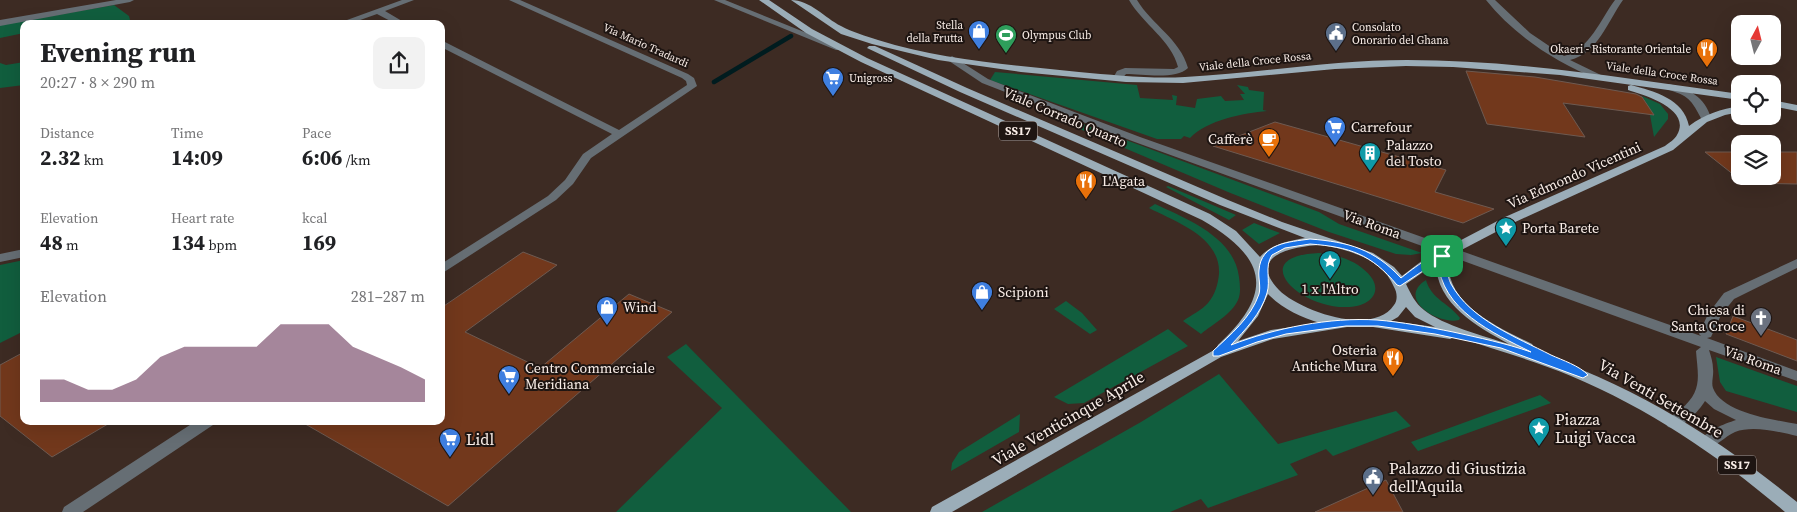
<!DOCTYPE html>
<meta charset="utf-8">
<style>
:root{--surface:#fff;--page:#f2f2f2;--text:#202124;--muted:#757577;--accent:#805371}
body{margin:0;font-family:"Source Serif 4",serif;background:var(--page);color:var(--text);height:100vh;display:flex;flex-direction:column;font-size:19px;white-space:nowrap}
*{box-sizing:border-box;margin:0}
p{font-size:16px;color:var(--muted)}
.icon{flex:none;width:28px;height:28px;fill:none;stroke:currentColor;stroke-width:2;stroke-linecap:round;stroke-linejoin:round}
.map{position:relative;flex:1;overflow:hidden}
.side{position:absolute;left:20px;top:20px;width:425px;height:405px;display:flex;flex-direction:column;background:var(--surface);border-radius:10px;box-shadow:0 5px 20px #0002}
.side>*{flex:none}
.needle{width:32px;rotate:7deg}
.controls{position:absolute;left:1731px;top:15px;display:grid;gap:10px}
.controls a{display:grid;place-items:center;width:50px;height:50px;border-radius:10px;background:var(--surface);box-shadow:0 5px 20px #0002;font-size:25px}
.pin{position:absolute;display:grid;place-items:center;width:42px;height:42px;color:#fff;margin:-21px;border-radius:10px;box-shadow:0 2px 8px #0006}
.round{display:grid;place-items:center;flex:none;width:52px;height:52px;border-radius:10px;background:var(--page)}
.summary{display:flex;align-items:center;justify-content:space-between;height:85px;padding:0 20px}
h1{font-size:28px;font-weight:700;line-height:38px}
.metrics{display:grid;grid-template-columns:repeat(3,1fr);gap:8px;height:85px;padding:5px 20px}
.metrics div{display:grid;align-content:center}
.metrics b{font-size:21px;font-weight:700}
.metrics small{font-size:14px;font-weight:400}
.metrics p{font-size:14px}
.chart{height:140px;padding:10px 20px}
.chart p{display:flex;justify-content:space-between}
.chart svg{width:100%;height:90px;margin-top:5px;fill:var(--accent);opacity:.7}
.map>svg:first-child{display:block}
.green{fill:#115e3e}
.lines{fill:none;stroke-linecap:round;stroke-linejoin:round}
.stream{stroke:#001c1f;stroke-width:4.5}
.building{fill:#72381c;stroke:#6e5a51}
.minor{fill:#666e74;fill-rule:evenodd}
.major{fill:#9badb8;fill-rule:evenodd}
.route{fill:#1a73e8;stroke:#fff;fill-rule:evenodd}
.labels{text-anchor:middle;stroke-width:4;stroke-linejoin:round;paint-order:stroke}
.far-poi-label{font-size:11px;fill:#faeee8;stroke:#1e1512;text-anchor:start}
.far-street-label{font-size:11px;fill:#faeee8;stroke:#1e1512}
.shield{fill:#1e1512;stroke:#b8ada8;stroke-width:1}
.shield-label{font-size:12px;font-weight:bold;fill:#faeee8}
.street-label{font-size:14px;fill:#faeee8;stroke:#1e1512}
.poi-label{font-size:14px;fill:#faeee8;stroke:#1e1512;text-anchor:start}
.near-street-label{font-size:16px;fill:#faeee8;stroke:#1e1512}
.near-poi-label{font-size:16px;fill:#faeee8;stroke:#1e1512;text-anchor:start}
</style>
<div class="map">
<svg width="1797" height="512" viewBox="0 0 1797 512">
<rect width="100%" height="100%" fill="#3d2b23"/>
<path class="green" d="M114 5 129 16 131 24H24V33L0 38V25Z
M24 62V85L0 88V63L6 65Z
M995 72 1137 85 1140 98 1173 100 1172 95 1177 96 1176 105 1195 108 1197 99 1221 96 1225 101 1244 100 1240 94H1245L1237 85 1248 87 1249 90 1264 92 1263 110 1267 111C1244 113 1207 120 1190 138L1184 136 1181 139H1157L990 80Z
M1642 96 1660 104 1668 114V119L1654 137 1650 115 1653 114Z
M1077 124H1083L1319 212 1339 224 1422 253 1411 255 1396 254 1329 232 1228 192 1075 127 1074 125Z
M1168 186 1236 215 1229 220 1166 187Z
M1155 204C1187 219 1234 237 1239 277 1240 285 1241 293 1238 300 1232 314 1213 324 1201 334L1183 321C1191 315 1202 310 1208 303 1215 295 1218 284 1219 274 1221 237 1176 222 1149 208Z
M1254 223 1280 233 1259 244 1242 230Z
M1319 253C1334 255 1350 258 1362 268 1387 287 1374 307 1346 307 1298 308 1246 256 1319 253Z
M24 260V331L0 343V265Z
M1426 280C1431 299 1450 304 1460 318L1459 320C1438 325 1396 299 1426 280Z
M1066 301 1082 313 1097 330 1090 334 1054 309Z
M1168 329 1188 346 1084 403 1068 404 1054 397Z
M686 344 851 512H616L722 408 667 357Z
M1716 357 1797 386V412L1726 391 1720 382Z
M1219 374 1278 444 1396 411 1411 426 1333 456 1326 449 1290 464 1298 475 1208 508 1201 499 1170 512H982L1141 422Z
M1540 395 1551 403 1418 451 1411 442Z
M1020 414 1019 432 951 471 952 463 959 452Z"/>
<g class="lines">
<path class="stream" d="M714 82 791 36"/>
</g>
<path class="building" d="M1466 71 1535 77 1636 94 1642 97 1654 115 1563 103 1585 137 1487 124Z
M1275 122 1446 170 1435 192 1494 209 1463 223 1213 146Z
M1705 152H1740V176H1772V152H1797V184L1744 183Z
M523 252 557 265 465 332 540 368 629 294 672 312 448 506 300 421H441V308Z
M1733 316 1797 340V361L1726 334Z
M24 352V421H113L52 457 0 416V365Z
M1386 480 1403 512H1315Z"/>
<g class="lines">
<path class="minor" d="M116 0H134L130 2 0 26V20Z
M402 0H414L385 11 407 24H396L377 14 349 24H336Z
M509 0H520L688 74 694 78 697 86 591 158 573 184 556 200 441 274V264L548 196 565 180 583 154 612 134 441 47V40L619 130 687 85 686 81 682 78Z
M714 0H725L844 48 842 50H836Z
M1129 0H1137C1152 25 1180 39 1188 68 1176 80 1143 74 1126 74L1121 80H1115L1113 78 1117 71 1125 68 1174 69 1178 67C1171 40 1143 24 1129 0Z
M1486 0H1495L1530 33 1564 56C1590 49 1600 20 1615 0H1623C1608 21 1598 53 1570 60L1605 77 1600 80 1597 79C1555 62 1514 35 1486 0Z
M952 56 988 79 1140 137 1701 336 1699 334 1708 314 1724 293 1797 259V268L1734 299 1721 315 1711 337 1707 338 1797 371V381L1709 350C1711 356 1713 363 1713 369 1714 375 1711 383 1713 388 1722 413 1775 420 1797 424V436C1779 432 1753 425 1735 432 1723 437 1714 451 1700 447L1698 443C1705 431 1724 424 1736 420L1714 409 1705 401C1698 412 1682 431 1668 427L1665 423C1669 417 1675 414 1680 410 1703 391 1698 377 1696 351L1701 347 1132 141 982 83 949 61 947 59Z
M1669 84C1689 89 1705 97 1711 118L1710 120H1702C1691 99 1689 96 1666 89L1664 87Z
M24 249V257L0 262V254Z
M196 421H215L213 425 83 512H62L64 507Z"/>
<path class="major" d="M759 0H769L812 29 867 58 1210 214 1236 231 1260 257C1271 244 1289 241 1305 238L1220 205 960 92 867 48 869 46H875L967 88 1228 200 1282 222 1373 253 1394 267 1402 276 1423 260 1505 217 1665 146C1669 143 1675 139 1677 135 1692 109 1644 95 1628 90V86L1631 85C1654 91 1684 99 1689 126 1705 114 1721 109 1740 106V112L1725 115 1707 122 1673 150 1513 223 1448 257C1448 262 1448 268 1449 272 1455 309 1502 329 1532 344L1534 347 1531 351C1630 383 1717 437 1797 502V512H1785C1720 457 1650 409 1571 376 1533 360 1494 350 1456 336L1450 339 1373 327H1347L1273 339 1221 357 952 512H930L932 507 1216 349 1218 345C1275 292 1267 258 1202 220L861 62 806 33ZM1321 245C1347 249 1383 259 1394 287 1397 292 1398 300 1394 305 1373 337 1300 311 1279 290 1245 255 1295 246 1321 245ZM1436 263C1436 304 1478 327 1509 344 1486 337 1442 325 1424 310 1415 303 1411 294 1406 284ZM1268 294C1283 309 1300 317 1320 323L1271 330 1238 341 1258 316ZM1406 307 1415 317 1435 327 1391 321 1398 317Z
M791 0C810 0 825 18 841 26 852 32 866 36 878 40 942 60 1012 65 1079 72 1114 75 1150 79 1185 77 1259 73 1333 60 1407 60 1519 60 1630 79 1740 94V100L1560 75 1453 67 1406 66 1335 69 1183 83 1126 82 1021 72 938 60 872 44 841 34Z
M1772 100 1797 105V111L1772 106Z"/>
</g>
<path class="route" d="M1310 239C1349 242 1374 249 1401 278 1410 271 1432 253 1444 254 1448 264 1446 274 1451 284 1471 320 1516 337 1551 355 1562 360 1580 366 1588 375L1583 378 1580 377 1501 348 1435 334 1378 326H1346L1286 334 1257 342 1219 356H1213V351C1230 335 1251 318 1259 294 1261 286 1258 278 1259 270 1261 243 1289 242 1310 239ZM1310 244C1350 247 1371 254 1397 285L1400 286 1438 261C1441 310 1493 333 1531 352 1505 343 1480 338 1453 332 1428 327 1402 322 1377 320 1330 317 1275 328 1231 345 1245 330 1261 314 1267 293 1271 280 1264 267 1272 255L1285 248Z"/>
<defs>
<g id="shop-pin" transform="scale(1.125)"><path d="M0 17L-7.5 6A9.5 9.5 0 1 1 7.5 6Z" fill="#3f7fe0" stroke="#1e1512"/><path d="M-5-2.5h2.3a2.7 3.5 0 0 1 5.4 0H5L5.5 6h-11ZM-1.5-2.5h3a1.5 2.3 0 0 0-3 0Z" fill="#fff"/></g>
<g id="civic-pin" transform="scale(1.125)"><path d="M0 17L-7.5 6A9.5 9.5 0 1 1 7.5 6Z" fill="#5c6f8a" stroke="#1e1512"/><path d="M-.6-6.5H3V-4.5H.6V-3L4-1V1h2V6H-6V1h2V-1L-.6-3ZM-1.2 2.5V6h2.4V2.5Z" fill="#fff"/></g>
<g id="stadium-pin" transform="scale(1.125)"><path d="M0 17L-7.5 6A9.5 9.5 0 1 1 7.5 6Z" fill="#2e9e5b" stroke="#1e1512"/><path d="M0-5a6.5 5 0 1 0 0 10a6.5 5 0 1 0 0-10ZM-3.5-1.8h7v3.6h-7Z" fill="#fff"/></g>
<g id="restaurant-pin" transform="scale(1.125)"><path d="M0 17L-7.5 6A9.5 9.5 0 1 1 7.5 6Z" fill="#e8710a" stroke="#1e1512"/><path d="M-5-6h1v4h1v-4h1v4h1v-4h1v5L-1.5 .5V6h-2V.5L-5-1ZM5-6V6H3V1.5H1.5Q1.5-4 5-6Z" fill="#fff"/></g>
<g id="supermarket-pin" transform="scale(1.125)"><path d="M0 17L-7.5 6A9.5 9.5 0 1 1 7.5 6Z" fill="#3f7fe0" stroke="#1e1512"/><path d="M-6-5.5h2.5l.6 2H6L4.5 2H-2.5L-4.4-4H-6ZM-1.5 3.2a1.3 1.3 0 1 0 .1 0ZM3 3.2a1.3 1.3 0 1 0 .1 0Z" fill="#fff"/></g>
<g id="cafe-pin" transform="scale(1.125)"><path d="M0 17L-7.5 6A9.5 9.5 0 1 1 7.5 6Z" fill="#e8710a" stroke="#1e1512"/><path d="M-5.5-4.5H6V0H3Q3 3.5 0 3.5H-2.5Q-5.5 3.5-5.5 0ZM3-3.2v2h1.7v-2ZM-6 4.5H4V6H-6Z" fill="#fff"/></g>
<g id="building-pin" transform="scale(1.125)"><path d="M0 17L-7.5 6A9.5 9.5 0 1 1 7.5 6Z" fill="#0f9aa8" stroke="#1e1512"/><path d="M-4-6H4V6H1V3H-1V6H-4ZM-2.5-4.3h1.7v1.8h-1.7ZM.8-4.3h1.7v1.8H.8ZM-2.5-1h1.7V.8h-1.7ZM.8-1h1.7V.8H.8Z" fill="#fff"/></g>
<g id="sight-pin" transform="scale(1.125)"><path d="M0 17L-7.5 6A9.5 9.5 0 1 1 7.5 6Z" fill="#0f9aa8" stroke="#1e1512"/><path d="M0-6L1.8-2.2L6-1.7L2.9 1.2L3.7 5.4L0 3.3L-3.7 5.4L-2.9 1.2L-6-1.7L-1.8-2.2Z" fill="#fff"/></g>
<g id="church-pin" transform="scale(1.125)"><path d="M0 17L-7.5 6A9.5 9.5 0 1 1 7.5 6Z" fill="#6b7280" stroke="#1e1512"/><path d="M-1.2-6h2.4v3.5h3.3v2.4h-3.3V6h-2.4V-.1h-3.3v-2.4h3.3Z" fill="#fff"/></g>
</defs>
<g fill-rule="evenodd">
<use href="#shop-pin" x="979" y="31"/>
<use href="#civic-pin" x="1336" y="33"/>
<use href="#stadium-pin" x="1006" y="35"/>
<use href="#restaurant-pin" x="1707" y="49"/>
<use href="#supermarket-pin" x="833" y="78"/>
<use href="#supermarket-pin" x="1335" y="127"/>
<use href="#cafe-pin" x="1269" y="139"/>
<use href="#building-pin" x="1370" y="153"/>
<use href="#restaurant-pin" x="1086" y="181"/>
<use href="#sight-pin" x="1506" y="228"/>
<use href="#sight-pin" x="1330" y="261"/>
<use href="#shop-pin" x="982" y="292"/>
<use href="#shop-pin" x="607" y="307"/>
<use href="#church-pin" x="1761" y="318"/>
<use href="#restaurant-pin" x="1393" y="358"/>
<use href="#supermarket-pin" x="509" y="376"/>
<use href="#sight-pin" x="1539" y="428"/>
<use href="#supermarket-pin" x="450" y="439"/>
<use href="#civic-pin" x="1373" y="477"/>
</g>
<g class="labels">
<g class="far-poi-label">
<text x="963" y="29" text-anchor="end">Stella<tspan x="963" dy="13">della Frutta</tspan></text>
<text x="1352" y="31">Consolato<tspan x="1352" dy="13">Onorario del Ghana</tspan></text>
<text x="1022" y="39">Olympus Club</text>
<text x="1691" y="53" text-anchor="end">Okaeri - Ristorante Orientale</text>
<text x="849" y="82">Unigross</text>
</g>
<g class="far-street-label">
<text transform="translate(646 45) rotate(24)" y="4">Via Mario Tradardi</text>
<text transform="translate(1255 61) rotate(-6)" y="4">Viale della Croce Rossa</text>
<text transform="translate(1662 73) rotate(8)" y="4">Viale della Croce Rossa</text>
</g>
<g class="shield">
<rect x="999" y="121.5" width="38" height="19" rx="4"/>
<rect x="1718" y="455.5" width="38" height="19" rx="4"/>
</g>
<g class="shield-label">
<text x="1018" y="135">SS17</text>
<text x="1737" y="469">SS17</text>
</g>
<g class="street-label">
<text transform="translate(1065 117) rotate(23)" y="5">Viale Corrado Quarto</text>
<text transform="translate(1574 175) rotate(-24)" y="5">Via Edmondo Vicentini</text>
<text transform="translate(1372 224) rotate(20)" y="5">Via Roma</text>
<text transform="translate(1753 360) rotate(20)" y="5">Via Roma</text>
</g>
<g class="poi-label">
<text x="1351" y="132">Carrefour</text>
<text x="1253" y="144" text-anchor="end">Cafferè</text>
<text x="1386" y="150">Palazzo<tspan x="1386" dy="16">del Tosto</tspan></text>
<text x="1102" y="186">L'Agata</text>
<text x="1522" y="233">Porta Barete</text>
<text x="1330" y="294" text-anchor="middle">1 x l'Altro</text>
<text x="998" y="297">Scipioni</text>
<text x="623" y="312">Wind</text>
<text x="1745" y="315" text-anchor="end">Chiesa di<tspan x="1745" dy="16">Santa Croce</tspan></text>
<text x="1377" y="355" text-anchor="end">Osteria<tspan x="1377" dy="16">Antiche Mura</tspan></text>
<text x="525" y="373">Centro Commerciale<tspan x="525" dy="16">Meridiana</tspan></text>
</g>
<g class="near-street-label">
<text transform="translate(1661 398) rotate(30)" y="6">Via Venti Settembre</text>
<text transform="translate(1068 418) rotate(-30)" y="6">Viale Venticinque Aprile</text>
</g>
<g class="near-poi-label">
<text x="1555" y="425">Piazza<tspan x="1555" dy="18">Luigi Vacca</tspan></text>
<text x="466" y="445">Lidl</text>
<text x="1389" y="474">Palazzo di Giustizia<tspan x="1389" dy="18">dell'Aquila</tspan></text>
</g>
</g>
</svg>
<div class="controls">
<a><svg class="needle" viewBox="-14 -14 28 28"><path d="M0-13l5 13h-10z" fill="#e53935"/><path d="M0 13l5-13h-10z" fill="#757577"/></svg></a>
<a><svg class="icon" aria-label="locate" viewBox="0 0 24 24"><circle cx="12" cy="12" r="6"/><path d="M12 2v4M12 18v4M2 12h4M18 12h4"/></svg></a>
<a><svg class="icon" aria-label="layers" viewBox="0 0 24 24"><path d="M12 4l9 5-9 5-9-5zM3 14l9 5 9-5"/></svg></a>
</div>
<div class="pin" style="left:1442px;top:256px;background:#1e9e55"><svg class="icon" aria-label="arrive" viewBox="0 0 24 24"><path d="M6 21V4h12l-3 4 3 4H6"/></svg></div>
<section class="side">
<div class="summary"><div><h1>Evening run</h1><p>20:27 · 8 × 290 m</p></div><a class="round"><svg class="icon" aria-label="share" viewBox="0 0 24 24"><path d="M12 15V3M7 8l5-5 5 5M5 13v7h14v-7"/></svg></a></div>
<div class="metrics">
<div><p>Distance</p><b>2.32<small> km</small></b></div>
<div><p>Time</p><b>14:09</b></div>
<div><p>Pace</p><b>6:06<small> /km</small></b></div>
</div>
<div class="metrics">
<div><p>Elevation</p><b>48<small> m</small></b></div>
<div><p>Heart rate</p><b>134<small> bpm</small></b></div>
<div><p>kcal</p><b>169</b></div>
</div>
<div class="chart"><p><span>Elevation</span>281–287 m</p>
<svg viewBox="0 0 160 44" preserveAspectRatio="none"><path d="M0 44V33L10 33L20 38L30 38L40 33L50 22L60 17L70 17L80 17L90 17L100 6L110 6L120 6L130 17L140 22L150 27L160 33V44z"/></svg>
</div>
</section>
</div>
